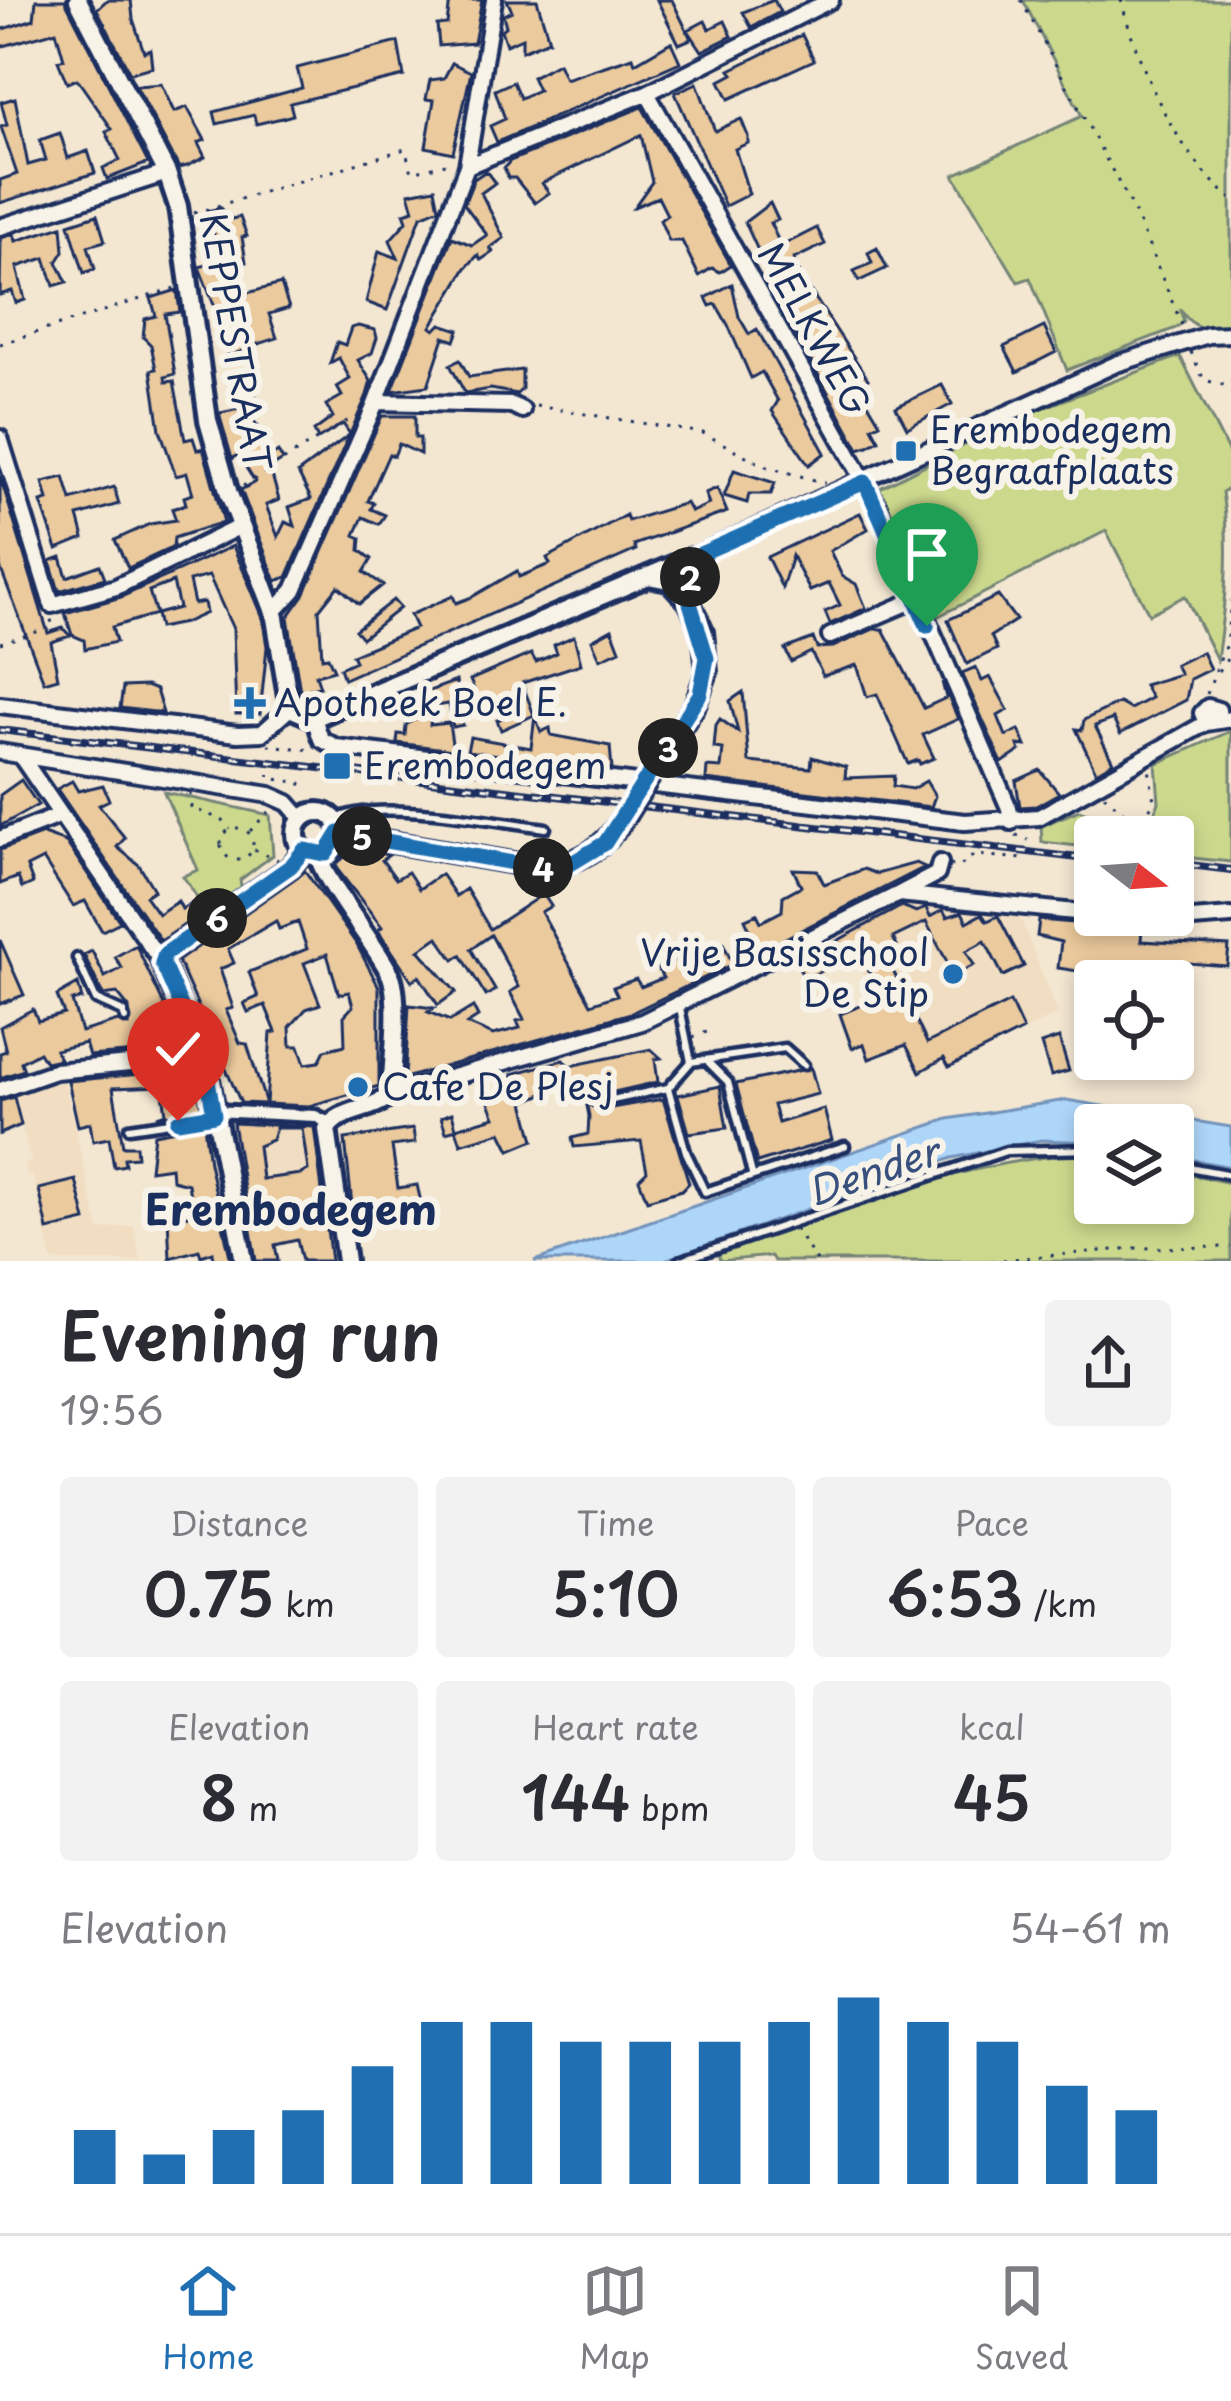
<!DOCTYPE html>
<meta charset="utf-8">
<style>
:root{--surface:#fff;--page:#f2f2f3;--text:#2b2b33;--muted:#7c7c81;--line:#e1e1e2;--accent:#1f6fb2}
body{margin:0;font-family:"Playpen Sans",sans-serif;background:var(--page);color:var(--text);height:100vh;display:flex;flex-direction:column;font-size:45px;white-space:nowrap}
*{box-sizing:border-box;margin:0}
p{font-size:39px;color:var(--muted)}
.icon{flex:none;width:66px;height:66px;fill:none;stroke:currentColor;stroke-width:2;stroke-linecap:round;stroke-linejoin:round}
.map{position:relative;height:1261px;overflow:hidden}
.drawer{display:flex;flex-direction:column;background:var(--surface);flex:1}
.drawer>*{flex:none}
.needle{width:78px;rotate:107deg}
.controls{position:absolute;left:1074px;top:816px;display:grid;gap:24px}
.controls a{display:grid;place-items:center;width:120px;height:120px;border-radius:12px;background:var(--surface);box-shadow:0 6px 18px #0003;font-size:60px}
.pin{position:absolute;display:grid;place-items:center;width:102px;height:102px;color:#fff;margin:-123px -51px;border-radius:50% 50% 50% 0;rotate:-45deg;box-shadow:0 0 12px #0007}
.pin .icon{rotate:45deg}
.km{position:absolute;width:60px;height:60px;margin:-30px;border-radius:50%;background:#222;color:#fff;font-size:33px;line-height:60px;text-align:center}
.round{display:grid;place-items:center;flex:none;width:126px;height:126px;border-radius:12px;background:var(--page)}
.overview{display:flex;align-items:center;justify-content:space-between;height:204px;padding:0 60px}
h1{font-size:66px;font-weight:600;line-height:90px}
.stats{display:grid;grid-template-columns:repeat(3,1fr);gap:18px;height:204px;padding:12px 60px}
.stats div{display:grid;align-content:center;border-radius:12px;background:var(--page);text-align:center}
.stats b{font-size:60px;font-weight:600}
.stats small{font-size:33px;font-weight:400}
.stats p{font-size:33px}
.chart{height:336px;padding:24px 60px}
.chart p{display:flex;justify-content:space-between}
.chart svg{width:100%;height:216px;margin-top:12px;stroke:var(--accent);stroke-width:6}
.tabs{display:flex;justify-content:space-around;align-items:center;height:168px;border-top:3px solid var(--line);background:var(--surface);font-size:33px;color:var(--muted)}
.tabs a{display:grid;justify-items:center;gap:6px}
.tabs .selected{color:var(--accent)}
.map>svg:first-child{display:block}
.built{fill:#f1dec2}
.green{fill:#ccd98d;stroke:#748476;stroke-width:3}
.water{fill:#aed6f9;stroke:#7393bb;stroke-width:3}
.building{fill:#ebca9d;stroke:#1b2f5e;stroke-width:3;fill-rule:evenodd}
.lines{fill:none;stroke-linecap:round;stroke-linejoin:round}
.service-casing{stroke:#1b2f5e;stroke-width:15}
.pedestrian-casing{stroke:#1b2f5e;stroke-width:20}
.minor-casing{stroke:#1b2f5e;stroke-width:22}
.tertiary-casing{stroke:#1b2f5e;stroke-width:26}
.path{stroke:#1b2f5e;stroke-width:3;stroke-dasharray:3 9;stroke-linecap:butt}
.service{stroke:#f7f3e8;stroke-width:6}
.pedestrian{stroke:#f7f3e8;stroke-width:10}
.minor{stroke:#f7f3e8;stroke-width:14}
.tertiary{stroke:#f7f3e8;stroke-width:16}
.rail-casing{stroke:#1b2f5e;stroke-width:8}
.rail{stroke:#f7f3e8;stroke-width:3;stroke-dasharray:9;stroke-linecap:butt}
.tertiary-bridge-casing{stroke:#1b2f5e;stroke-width:26;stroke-linecap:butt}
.tertiary-bridge{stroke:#f7f3e8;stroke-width:16}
.route-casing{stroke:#fff;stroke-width:24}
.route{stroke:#1f6fb2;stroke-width:15}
.poi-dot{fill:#1f6fb2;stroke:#f7f3e8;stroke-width:4.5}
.labels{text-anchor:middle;stroke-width:12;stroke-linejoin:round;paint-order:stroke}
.street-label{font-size:36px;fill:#1b2f5e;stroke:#f7f3e8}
.poi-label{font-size:36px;fill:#1b2f5e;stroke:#f7f3e8;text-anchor:start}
.water-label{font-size:39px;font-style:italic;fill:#38507d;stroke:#f7f3e8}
.quarter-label{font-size:42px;font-weight:bold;fill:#1b2f5e;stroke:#f7f3e8}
</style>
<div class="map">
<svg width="1231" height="1261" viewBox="0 0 1231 1261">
<rect width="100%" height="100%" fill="#f3e7d2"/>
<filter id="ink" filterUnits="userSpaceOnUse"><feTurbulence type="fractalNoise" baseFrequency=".00833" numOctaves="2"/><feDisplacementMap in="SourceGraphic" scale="24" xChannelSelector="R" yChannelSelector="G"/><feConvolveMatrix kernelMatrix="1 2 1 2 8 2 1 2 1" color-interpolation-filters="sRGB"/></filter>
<g filter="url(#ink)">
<path class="built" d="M910 902 1018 912 1058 1014 953 1065 948 1056 920 1072 840 933Z
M64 1081 99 1230 134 1225 141 1261H52L33 1175 27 1176 25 1164 31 1162 13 1092Z
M251 1121H314L328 1218 307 1221 266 1214 244 1220 236 1144 257 1140Z"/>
<path class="green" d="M1023 0H1231V327C1207 331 1193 330 1180 309L1184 322 1176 328 1067 370 1030 278 1018 282 954 175 1082 116Z
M1180 356 1231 457V487L1222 492C1231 548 1225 604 1217 660L1185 596 1149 614 1106 531 931 620 878 489 1024 415Z
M1231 731V862L1173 856V837H1095V848L1042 842 1041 826 1079 810 1137 830 1151 823 1159 802 1156 764Z
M164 792 270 815 273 855 240 880 242 891 207 913 183 876 198 870Z
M1072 1154 1095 1158V1203H1173V1171L1231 1183V1261H774L771 1256 720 1261 718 1253C832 1212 950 1165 1072 1154Z"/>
<path class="water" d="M1066 1100 1231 1127V1167L1173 1156V1125H1095V1142L1041 1140 952 1158 662 1261H534L948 1119Z"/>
<path class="building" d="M36 0H65L148 163 107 179 103 168 120 160 106 132 112 129 77 79 67 83 58 61 64 59 56 31 0 47V30L34 19Z
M107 0H131L133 19 144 52 150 49 152 67 130 73 97 9Z
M450 0H482L474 43 439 46 437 25 447 24Z
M507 0H537L549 40 522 51V38L506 45 501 30 506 26 503 15 512 11Z
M657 0H672L691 39 679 44Z
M774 0 780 12 751 27 743 12Z
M705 21 709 29 725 21 732 36 702 51 688 30Z
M802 35 814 60 729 99 720 81 733 74 730 70Z
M398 42 404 76 290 103 293 115 282 118 256 124 254 115 217 124 214 112 302 88 297 68Z
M671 42 680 62 497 142 490 126 505 119 495 90 513 82 520 98 538 90 532 77 558 63 565 79 633 57 635 63Z
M452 63 471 72 453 153 426 147 434 100 426 99 430 80 444 78Z
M697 83 715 131 741 119 748 136V143L735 149 749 194 725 206 675 93Z
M161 84 174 112 187 107 205 140 198 143 205 157 187 166 179 168 136 86Z
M15 98 28 165 46 160 40 140 60 133 68 158 88 151 95 173 0 203V180L17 174 1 127 7 125 1 102Z
M642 107 731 265 720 272 712 268 699 276 682 241H669L660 220 667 215 658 197 634 207 652 182 641 135 542 183 549 193 535 203 515 178H508L504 168 510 161Z
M486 171 495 183 481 193 504 238 490 248 493 252 481 260 478 255 466 268 431 327 435 330 441 324 459 330 455 341 444 337 428 386 392 391 452 237 472 245 487 235 464 204 474 179Z
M435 188 439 208 421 216 387 310 366 302 379 251 398 258 390 240 407 221 404 213 414 210 409 193Z
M770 203 778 220 770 223 781 246 817 228 825 244 794 259 795 267 868 379 858 386 880 423 872 427 879 440 868 446 859 449 819 376 789 321 794 318 776 276 766 268 745 222Z
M221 208 232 219 240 217 247 236 242 237 246 262 236 266 244 294 281 284 289 308 269 314 277 338 255 345 250 334 252 348 228 356 229 343 199 267 222 261 207 211Z
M97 215 105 241 88 246 95 269 84 273 69 224Z
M62 226 64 251 57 262 67 282 54 286 45 258 17 267 25 300 16 303 12 291 0 295 1 238 14 234 16 241Z
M877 248 887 268 859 281 854 271 872 263 868 253Z
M732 284 739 317 749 334 757 329 825 453 809 465 772 411 778 401 762 372 751 378 728 325 716 304 710 306 706 298Z
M177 290 180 312 165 314 175 374 165 377 166 382 174 381 185 440 193 438 197 450 203 448 224 522 174 538 173 547 128 568 115 540 150 524 176 520 172 509 186 504 184 497 193 494 187 473 176 476 160 430 151 370 156 369 151 345 143 337 145 319 156 316 151 298Z
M358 326 375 330 377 338 372 353 358 360 371 381 367 395 350 434 343 424 318 439 314 431 333 417 326 405 342 396 337 387 350 379 339 358 330 363 337 342 345 345 351 328Z
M1044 327 1056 352 1017 372 1004 347Z
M460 360 469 377 522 370V389L517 394 491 389 465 393 450 365Z
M233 385a13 13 0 1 1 26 0a13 13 0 1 1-26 0Z
M942 385 952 404 907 428 896 407Z
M245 408 263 434 258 438 270 457 278 452 283 460 270 468 279 500 266 505 278 537 285 522 295 526 289 507 311 499 298 473 349 435 287 577 276 581 241 490 255 482 238 455 232 459 220 417V413Z
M382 416H415V438H420V454L399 444 394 456 389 454 368 501 374 503 371 509 385 515 379 524 363 517 355 535 361 538 360 550 372 559 364 572 383 585 359 604 338 586 319 610 322 658 328 657 334 670 316 675 320 687 300 691 288 617 304 595Z
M734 470 775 483 771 494H749L747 503 724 496Z
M0 476 48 633 63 628 70 636 51 642 58 678 44 682 0 567Z
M64 477 71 500 114 487 119 504 78 516 84 538 57 549 41 502 48 500 43 482Z
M717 488 727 512 634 545 636 550 344 679 340 668 355 661 352 655 416 628 410 615 453 596 456 603 472 597 517 571 519 577 550 564 547 558 626 515 628 521 686 503 691 512 709 504 705 493Z
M860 513 868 529 830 551 842 576 856 584 866 608 830 624 825 612 840 605 829 583 810 591 792 556 782 588 767 557Z
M233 546 262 615 267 647 260 714H236L233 629 209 576 189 581 194 604 204 602 206 613 184 623 159 628 156 614 179 608 173 582 149 591 156 614 112 627 116 642 85 649 84 640 72 635 65 613 121 597Z
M61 557 67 577 100 565 105 578 59 591 50 561Z
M998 596 1016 620 991 636 997 649 967 664 948 620Z
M393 600 400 608 362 638 355 630Z
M612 629 620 650 600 659 592 640Z
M874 629H883L924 708 946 698 942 682 958 719 923 735 934 758 920 764 918 760 908 764 877 694 867 697 857 665 823 676 811 652 791 662 785 649 813 638 817 648 833 647Z
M574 636 581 664 522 683 534 715 501 730 497 720 507 716 500 699 481 706 470 680 531 654 536 662 557 653 554 645Z
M1202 652 1210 669 1190 679 1186 700 1120 734 1113 719 1095 726 1113 762 1096 772 1076 729 1082 730 1084 720 1119 703 1130 709 1151 698 1144 685 1180 674 1175 665Z
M976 667 982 681 990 677 1008 710 998 716 1006 736 1019 730 1026 746 1018 745 1020 751 1002 763 962 673Z
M456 681 463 725 453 727 449 704 427 707 421 694Z
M146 686 156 690 163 713 120 708 123 687Z
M743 692 749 762 811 768 812 757 846 767 845 778 894 776 893 786 912 789 926 781 935 796 931 807 706 780 707 767 721 768 723 749 714 748 716 725 720 719 738 732 730 701Z
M421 715H431L430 725 449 723 453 750 397 743 398 734 405 735 406 725Z
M535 716 541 732 550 728 551 735 610 746 612 769 467 751 470 737 531 748Z
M1040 770 1059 793 1036 806 1020 807 1016 781Z
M21 780 38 805 0 826V795Z
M72 781 78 791 103 785 109 800 99 805 125 838 117 847 139 865 154 890 145 896 158 914 178 901 182 909 196 900 203 912 161 941 57 789Z
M43 834 66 842 120 922 102 931 85 901 73 906 43 859 27 867 33 883 22 888 18 877 0 884V850Z
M354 849 389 855 382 860 396 879 408 872 419 889 441 874 456 896 466 889 490 929 543 894 551 906 541 912 591 1004 617 995 613 987 636 979 641 987 663 978 655 963 677 950 676 961 723 943 733 964 631 1013 405 1078 409 1005 434 1008 428 1012 450 1021 473 1007 478 1017 467 1024 493 1035 520 1028 517 1021 524 1019 510 992 519 987 491 935 471 949 495 990 486 996 461 955 454 960 438 937 419 950 456 992 438 1005 419 976 412 981 378 930 382 927 340 873 336 864Z
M916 863 925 867 752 955 745 942 753 937 745 919 757 914 761 922 782 911 783 896 801 886 793 869 817 870 824 884 864 869 877 874Z
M305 871 357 945 379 987V1086L309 1106 266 1104 271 1033 276 1032 265 1005 248 1012 244 1003 258 997 249 972 307 949 298 922 279 929 276 921 228 949 234 963 220 969 233 1008 226 1010 240 1043 247 1044 266 1104 241 1103 178 961ZM327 954 339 994 349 992 353 1006 344 1016 345 1045 325 1050 319 1062 305 1064 299 1046H291L290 1027 306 1009 320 1004 304 963Z
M902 906 916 912 926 908 930 917 943 910 947 917 962 912 967 922 982 914 987 921 998 916 1024 966 1003 976 985 941 966 951 974 965 954 975 926 922 893 938 897 946 883 952 903 990 909 987 915 997 907 1001 927 1043 1010 1002 1023 1030 949 1067 944 1058 920 1072 906 1045 869 1059 864 1044 852 1048 840 1014 882 997 859 952 805 979 796 963Z
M1039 920 1142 929 1141 941 1229 946 1227 966 1175 962 1174 974 1138 970 1137 980 1058 968 1061 942 1037 936Z
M0 940 24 995 0 1004Z
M136 945 184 1048 89 1056 85 1043 55 1050 60 1059 45 1062 39 1052 21 1062 24 1070 0 1078V1053L6 1051 0 1027 33 1009 38 1021 64 1014 57 996 78 984 82 999 72 1001 81 1032 118 1021 129 1025V1008L117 993 103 995 84 955 92 951 105 977 122 968 115 957Z
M1059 1038 1069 1071 1051 1076 1041 1044Z
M651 1049 661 1058 655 1059 658 1082 596 1096 591 1106 600 1110 663 1099 689 1183 682 1190 647 1200 639 1179 647 1171 641 1141 574 1147 572 1138 588 1134 589 1116 584 1090 568 1094 566 1084 544 1088 545 1093 524 1102 534 1140 510 1150 501 1132 461 1144 456 1129 446 1132 441 1117 452 1113 456 1128 495 1117 488 1100 515 1089 512 1074 563 1060 570 1066Z
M811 1068 818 1094 773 1105 778 1123 824 1109 832 1140 757 1163 736 1084Z
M193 1069 202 1110 157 1116 166 1113 162 1086 113 1088 123 1146H136L137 1157 124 1158 125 1165 114 1167 109 1138 93 1141 90 1123 78 1126 68 1081Z
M720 1086 727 1128 689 1133 678 1095Z
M14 1097 21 1125 0 1134V1101Z
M233 1123 314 1127 331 1261H302L297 1240 275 1245 278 1261H256ZM276 1128H302L308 1170 301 1174 262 1179 258 1146 272 1140Z
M204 1125 209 1163 231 1261H214L213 1252 201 1256 199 1250 170 1258 168 1219 193 1214 188 1184 172 1180 171 1167 150 1170 154 1134Z
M413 1129 415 1143 392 1146 398 1188 417 1185 424 1215 354 1224 345 1139Z
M76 1180 86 1221 48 1230 39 1189Z"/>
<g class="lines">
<g class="service-casing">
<path id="service" d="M335 820C371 797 499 822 546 828
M77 958 96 1000 123 1012 125 1019
M691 1062 785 1048 804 1065
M709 1063 728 1082 752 1174
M668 1088 686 1152 705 1192 845 1146
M598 1103 668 1088 691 1062 680 1008
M129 1128 211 1116
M1173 1164 1231 1175
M679 1261 1006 1151 1095 1149"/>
</g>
<g class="pedestrian-casing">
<path id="pedestrian" d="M214 1111 315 1116 329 1123"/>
</g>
<g class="minor-casing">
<path id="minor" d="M647 93 877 504 1009 808 1011 822
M467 166 647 93 831 0
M0 227 167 173
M376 402 512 405 522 410
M0 438 52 605 116 587 241 526
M691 558 1116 364 1208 335 1231 334
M274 612 294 590 374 407 467 166 494 0
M830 636 917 599
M0 705 238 734 262 733 290 708
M314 718 321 739 336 747 965 822 1039 817 1206 723 1231 719
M1206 723 1202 713 1208 707 1218 710 1219 719
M0 752 270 795 288 803 302 819
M22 758 162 963
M0 839 58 816
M899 894 1095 914
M1104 915 1179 920 1231 916
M0 1090 55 1071 204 1057
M391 1095 642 1022 899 894 937 874 940 863"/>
</g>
<g class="tertiary-casing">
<path id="tertiary" d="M78 0 167 173 178 206 208 420 229 494 274 612 290 708 314 718 691 558 690 603 703 632 707 672 695 705 650 776
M648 576 669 580 690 603
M296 834a22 22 0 1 1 44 0a22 22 0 1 1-44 0Z
M339 833 542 868C580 863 604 849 625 816
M319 856C320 876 377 946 390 974 401 997 392 1066 391 1095 372 1111 339 1109 327 1129L346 1261
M244 1261 207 1069 162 963 165 954 291 867 304 850"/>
</g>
<path class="path" d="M1021 0 1134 211 1185 332
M1121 0C1140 71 1175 151 1231 199
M194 213 405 149 412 172 454 162
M0 344 175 288
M1191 352 1204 380 1231 387
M536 406 703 433 765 466 825 483
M243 486 355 416
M0 643 53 627 50 616
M1218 671 1231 654
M1207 694 1226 644 1231 601
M268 745 312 750
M269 774V778L301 783 299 793
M190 793 191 808 223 820 230 829
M1104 795 1132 819 1145 818 1154 801 1149 768
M221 844a16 16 0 1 1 32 0a16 16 0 1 1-32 0Z
M250 831 272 808
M1016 835 1028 840
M254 850 278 860
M950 865 959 867 974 855 1025 859
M693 1038 711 1030
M795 1229 817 1261
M991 1261 1135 1248 1231 1247"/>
<use href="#service" class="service"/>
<use href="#pedestrian" class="pedestrian"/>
<use href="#minor" class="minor"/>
<use href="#tertiary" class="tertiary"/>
<g class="rail-casing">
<path id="rail" d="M0 730 1095 860
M1173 863 1231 870"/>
</g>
<use href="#rail" class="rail"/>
<g class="tertiary-bridge-casing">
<path id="tertiary-bridge" d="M625 816 650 776"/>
</g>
<use href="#tertiary-bridge" class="tertiary-bridge"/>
</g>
</g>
<g class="lines" filter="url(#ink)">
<g class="route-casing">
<path id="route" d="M178 1121 214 1115 204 1057 162 963 165 954 291 866 304 850 326 854 339 833 542 868 572 863 605 843 700 694 707 658 690 603 691 558 865 482 927 626"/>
</g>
<use href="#route" class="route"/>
</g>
<g class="poi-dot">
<rect x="894" y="439" width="24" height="24" rx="6"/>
<path d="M244 685h12v12h12v12h-12v12h-12v-12h-12v-12h12z"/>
<rect x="322" y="751" width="30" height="30" rx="6"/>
<circle cx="953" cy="974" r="12"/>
<circle cx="358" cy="1087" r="12"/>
</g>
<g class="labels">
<g class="street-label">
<text transform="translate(814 329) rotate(61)" y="13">MELKWEG</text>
<text transform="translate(235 342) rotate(80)" y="13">KEPPESTRAAT</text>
</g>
<g class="poi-label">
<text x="930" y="443">Erembodegem<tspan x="930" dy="41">Begraafplaats</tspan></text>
<text x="274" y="716">Apotheek Boel E.</text>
<text x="364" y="779">Erembodegem</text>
<text x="929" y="966" text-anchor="end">Vrije Basisschool<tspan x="929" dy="41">De Stip</tspan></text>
<text x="382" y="1100">Cafe De Plesj</text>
</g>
<g class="water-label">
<text transform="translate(873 1172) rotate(-19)" y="14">Dender</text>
</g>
<g class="quarter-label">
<text x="291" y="1225">Erembodegem</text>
</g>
</g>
</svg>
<div class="controls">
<a><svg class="needle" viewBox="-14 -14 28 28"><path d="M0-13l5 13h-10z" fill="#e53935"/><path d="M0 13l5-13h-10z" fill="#7c7c81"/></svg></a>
<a><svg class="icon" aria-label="locate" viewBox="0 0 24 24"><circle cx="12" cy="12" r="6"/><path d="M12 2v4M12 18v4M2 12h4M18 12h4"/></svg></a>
<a><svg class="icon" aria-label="layers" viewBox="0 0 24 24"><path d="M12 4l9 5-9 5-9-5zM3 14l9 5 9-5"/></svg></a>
</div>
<div class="pin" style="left:927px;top:626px;background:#1e9e55"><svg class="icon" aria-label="arrive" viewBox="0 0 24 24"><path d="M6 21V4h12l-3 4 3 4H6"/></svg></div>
<div class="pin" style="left:178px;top:1121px;background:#d93025"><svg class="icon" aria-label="check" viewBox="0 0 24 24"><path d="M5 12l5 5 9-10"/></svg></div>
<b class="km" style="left:690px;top:577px">2</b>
<b class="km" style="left:668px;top:748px">3</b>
<b class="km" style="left:543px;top:868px">4</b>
<b class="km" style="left:362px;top:836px">5</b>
<b class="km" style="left:217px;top:918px">6</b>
</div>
<section class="drawer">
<div class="overview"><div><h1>Evening run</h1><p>19:56</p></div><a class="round"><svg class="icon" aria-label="share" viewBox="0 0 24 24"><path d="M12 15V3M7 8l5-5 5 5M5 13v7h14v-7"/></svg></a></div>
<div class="stats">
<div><p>Distance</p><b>0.75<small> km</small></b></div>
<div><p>Time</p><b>5:10</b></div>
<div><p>Pace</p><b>6:53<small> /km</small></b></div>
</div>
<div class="stats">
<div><p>Elevation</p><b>8<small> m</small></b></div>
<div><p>Heart rate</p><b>144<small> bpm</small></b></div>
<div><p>kcal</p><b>45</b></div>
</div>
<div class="chart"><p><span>Elevation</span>54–61 m</p>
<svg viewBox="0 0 160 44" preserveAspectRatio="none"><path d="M5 44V33M15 44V38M25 44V33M35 44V29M45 44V20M55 44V11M65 44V11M75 44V15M85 44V15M95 44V15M105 44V11M115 44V6M125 44V11M135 44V15M145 44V24M155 44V29"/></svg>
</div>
</section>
<nav class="tabs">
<a class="selected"><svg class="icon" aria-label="home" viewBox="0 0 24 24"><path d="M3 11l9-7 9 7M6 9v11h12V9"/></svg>Home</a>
<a><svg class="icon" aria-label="map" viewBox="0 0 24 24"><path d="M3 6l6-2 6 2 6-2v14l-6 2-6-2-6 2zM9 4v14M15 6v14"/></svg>Map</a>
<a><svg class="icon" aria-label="saved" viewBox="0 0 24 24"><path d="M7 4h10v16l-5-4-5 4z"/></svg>Saved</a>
</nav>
